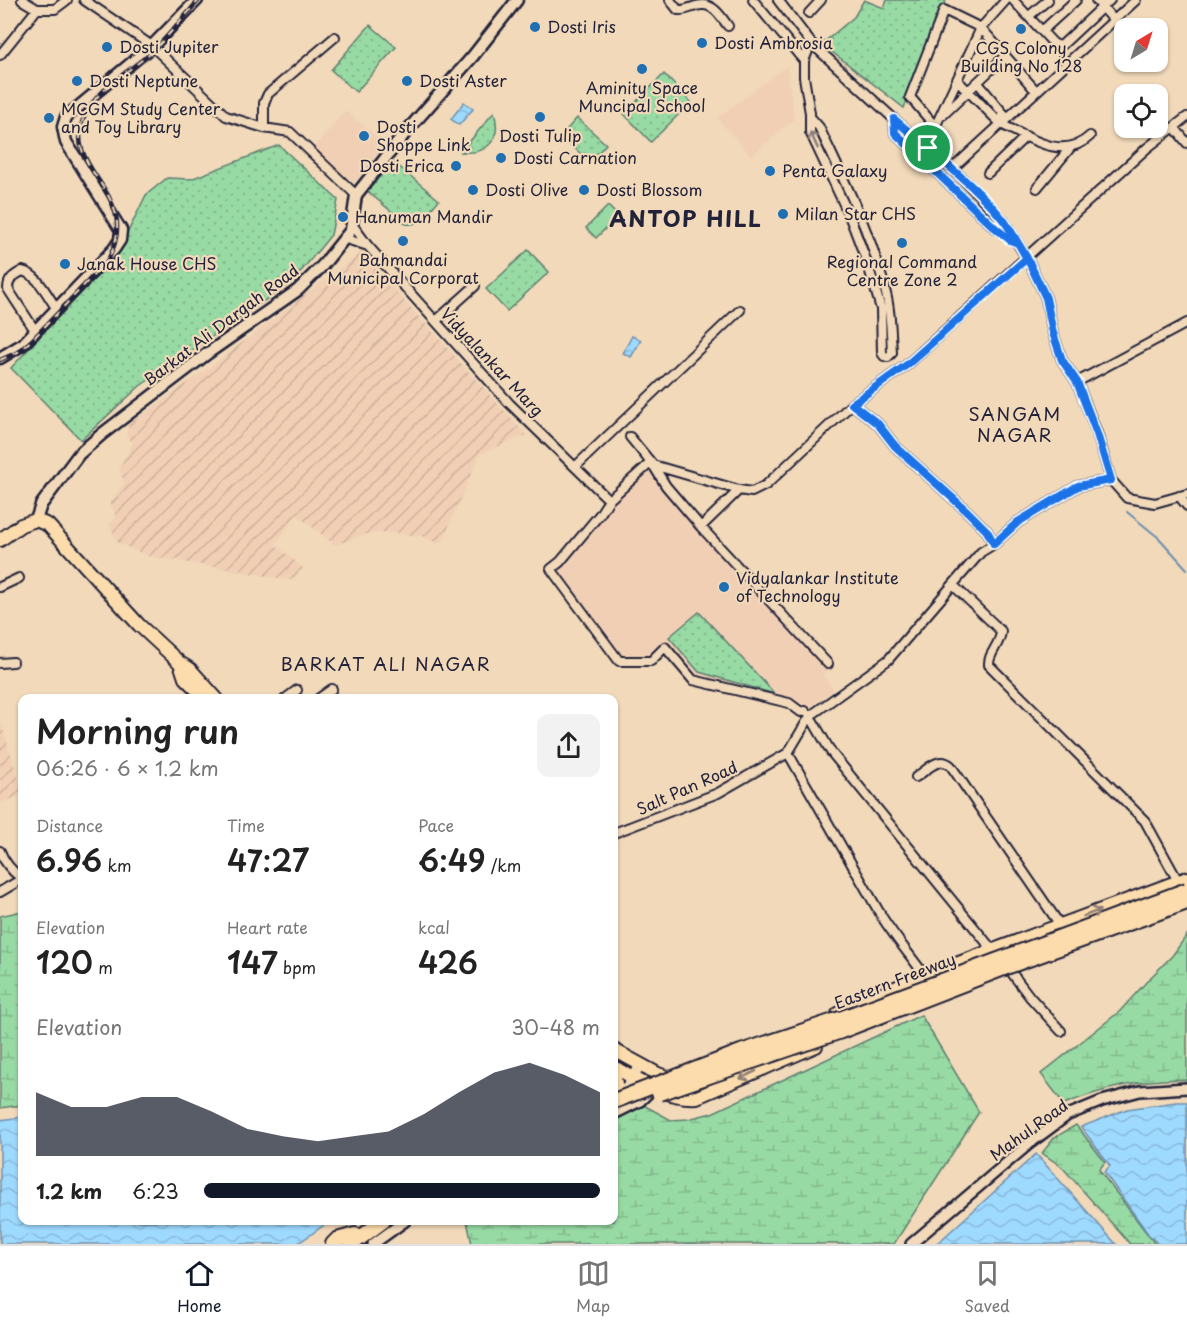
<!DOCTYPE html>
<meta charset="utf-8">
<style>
:root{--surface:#fff;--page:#f2f2f2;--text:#222;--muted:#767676;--line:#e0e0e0;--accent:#111827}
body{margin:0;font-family:"Playpen Sans",sans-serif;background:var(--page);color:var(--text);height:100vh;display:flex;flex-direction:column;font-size:22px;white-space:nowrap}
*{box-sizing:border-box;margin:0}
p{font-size:20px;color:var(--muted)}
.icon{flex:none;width:33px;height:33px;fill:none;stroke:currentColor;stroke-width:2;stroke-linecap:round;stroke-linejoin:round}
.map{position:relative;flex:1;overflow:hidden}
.panel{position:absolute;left:18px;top:694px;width:600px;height:531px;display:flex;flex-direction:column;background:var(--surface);border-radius:12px;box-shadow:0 2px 4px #0004}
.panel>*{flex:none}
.needle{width:39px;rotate:38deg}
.buttons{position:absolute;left:1114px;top:18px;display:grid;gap:12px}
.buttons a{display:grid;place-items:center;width:54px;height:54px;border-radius:12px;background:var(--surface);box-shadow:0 2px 4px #0004;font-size:30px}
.pin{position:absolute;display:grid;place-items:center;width:51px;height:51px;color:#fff;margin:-26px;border:3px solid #fff;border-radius:50%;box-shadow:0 2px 6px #0007}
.round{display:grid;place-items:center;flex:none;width:63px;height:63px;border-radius:12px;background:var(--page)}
.head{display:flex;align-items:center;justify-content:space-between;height:102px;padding:0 18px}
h1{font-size:33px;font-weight:600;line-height:45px}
.metrics{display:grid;grid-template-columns:repeat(3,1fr);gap:9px;height:102px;padding:6px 18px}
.metrics div{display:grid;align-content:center}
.metrics b{font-size:30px;font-weight:600}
.metrics small{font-size:16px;font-weight:400}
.metrics p{font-size:16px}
.chart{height:168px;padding:12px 18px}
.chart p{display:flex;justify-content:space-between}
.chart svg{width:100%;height:108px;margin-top:6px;fill:var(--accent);opacity:.7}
ul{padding:0 18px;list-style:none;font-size:20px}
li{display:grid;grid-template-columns:96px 72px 1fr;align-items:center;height:45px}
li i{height:15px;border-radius:8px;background:var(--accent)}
.menu{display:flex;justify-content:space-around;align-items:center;height:84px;border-top:2px solid var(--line);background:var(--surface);font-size:16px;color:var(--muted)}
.menu a{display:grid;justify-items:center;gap:3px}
.menu .current{color:var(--accent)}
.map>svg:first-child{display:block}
.built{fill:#f1cfb5}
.industrial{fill:url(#industrial-furrows)}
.green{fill:url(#green-dots);stroke:#5d7e70;stroke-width:1.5}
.wetland{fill:url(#wetland-marsh);stroke:#5d7e70;stroke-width:1.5}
.pitch{fill:#98daa4;stroke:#5d7e70;stroke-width:1.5}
.water{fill:url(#water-waves);stroke:#6c90b0;stroke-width:1.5}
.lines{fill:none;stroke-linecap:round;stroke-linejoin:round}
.stream{stroke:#6c90b0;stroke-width:2}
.minor-casing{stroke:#22223b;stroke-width:12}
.tertiary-casing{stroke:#22223b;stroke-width:14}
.secondary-casing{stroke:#22223b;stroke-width:15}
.primary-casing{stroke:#22223b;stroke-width:16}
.motorway-casing{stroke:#22223b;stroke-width:18}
.minor{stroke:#f1d9b9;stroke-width:8}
.tertiary{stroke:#f1d9b9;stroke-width:9}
.secondary{stroke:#f1d9b9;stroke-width:10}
.primary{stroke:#fcdcac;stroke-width:12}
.motorway{stroke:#fcdcac;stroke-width:14}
.rail-casing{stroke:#22223b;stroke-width:4.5}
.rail{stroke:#f1d9b9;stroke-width:2;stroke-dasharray:7;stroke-linecap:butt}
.motorway-bridge-casing{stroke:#22223b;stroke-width:18;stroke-linecap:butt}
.motorway-bridge{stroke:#fcdcac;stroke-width:14}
.oneway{stroke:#8a7e7a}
.oneway2{stroke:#8f7f74}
.route-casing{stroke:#fff;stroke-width:12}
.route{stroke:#1a73e8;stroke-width:8}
.poi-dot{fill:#1f6fb2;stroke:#f1d9b9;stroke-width:2}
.labels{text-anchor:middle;stroke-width:4.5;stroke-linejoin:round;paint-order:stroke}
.poi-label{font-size:16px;fill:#22223b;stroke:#f1d9b9;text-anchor:start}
.street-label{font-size:16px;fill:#22223b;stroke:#f1d9b9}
.neighbourhood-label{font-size:18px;letter-spacing:1.5px;fill:#22223b;stroke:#f1d9b9}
.district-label{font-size:22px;font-weight:bold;letter-spacing:1.5px;fill:#22223b;stroke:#f1d9b9}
</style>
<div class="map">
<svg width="1187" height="1244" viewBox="0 0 1187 1244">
<defs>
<pattern id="industrial-furrows" width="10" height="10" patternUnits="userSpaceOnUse" patternTransform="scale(1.5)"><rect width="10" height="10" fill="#f1cfb5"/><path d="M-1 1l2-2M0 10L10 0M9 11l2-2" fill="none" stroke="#ceb19d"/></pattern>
<pattern id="green-dots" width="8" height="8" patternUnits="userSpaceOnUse" patternTransform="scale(1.5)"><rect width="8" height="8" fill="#98daa4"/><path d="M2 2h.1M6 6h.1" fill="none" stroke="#83bb8e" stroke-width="1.8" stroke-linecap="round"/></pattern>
<pattern id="wetland-marsh" width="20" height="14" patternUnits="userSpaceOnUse" patternTransform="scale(1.5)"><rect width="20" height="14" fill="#98daa4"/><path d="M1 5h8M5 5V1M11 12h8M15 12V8" fill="none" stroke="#83bb8e"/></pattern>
<pattern id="water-waves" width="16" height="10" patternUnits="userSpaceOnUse" patternTransform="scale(1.5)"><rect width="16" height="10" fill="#9ed9fe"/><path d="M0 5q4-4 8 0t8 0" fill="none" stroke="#88badb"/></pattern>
</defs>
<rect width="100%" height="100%" fill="#f1d9b9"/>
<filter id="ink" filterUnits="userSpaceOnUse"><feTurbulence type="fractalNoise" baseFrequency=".0167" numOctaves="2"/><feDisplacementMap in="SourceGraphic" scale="12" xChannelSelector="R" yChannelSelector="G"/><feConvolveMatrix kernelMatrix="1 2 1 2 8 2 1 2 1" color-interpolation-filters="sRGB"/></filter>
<g filter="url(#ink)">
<path class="built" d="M787 66 794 119 751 156 717 118Z
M345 111 386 144 354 183 313 149Z
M648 465 834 664 822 674 834 690 801 712 789 703 693 680 665 648 651 661H619L589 613 556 569 644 467Z"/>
<path class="industrial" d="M361 253 526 435 480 454 443 540 439 544 422 536 386 532 366 534 335 545 297 515 275 544 303 568 291 580 148 556 117 542 110 524 116 518 111 503 124 482 119 468 133 443 126 434 129 424 210 367Z
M0 720 22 790V795L0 803Z"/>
<path class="green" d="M864 0 884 8 887 0H946L904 108 822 44 854 17Z
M370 25 396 47 356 92 331 70Z
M664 74 691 102 651 142 624 114Z
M494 112C502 138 489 155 461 152Z
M577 118 606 144 590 162 561 136Z
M279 145 338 200 331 235 293 281 140 386 81 440 11 368 119 250 146 195 167 178 191 179Z
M390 159 439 200C430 209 420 227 406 224L366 190Z
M528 250 549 272 507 311 486 289Z
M699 612 775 694 699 672 669 637Z"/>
<path class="wetland" d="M22 911V1105L0 1108V916Z
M1187 935V1080C1145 1077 1103 1089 1064 1104L1041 1074 1120 1011 1149 979 1172 956Z
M921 1015 979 1112 894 1244H472L467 1221H614V1089L671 1120 688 1119 712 1113Z
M1076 1125 1105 1162 1099 1170 1155 1244H1130L1062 1167 1042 1153 1054 1138Z"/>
<path class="pitch" d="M608 206 618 216 596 238 586 228Z"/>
<path class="water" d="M464 102 473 109 459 125 451 119Z
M632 336 641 340 631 357 623 353Z
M1176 1102H1187V1244H1158L1149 1235 1104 1172 1110 1166 1081 1127 1127 1109Z
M22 1117V1221H330L297 1244H0V1120Z
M1036 1154 1116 1244H935L941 1240Z"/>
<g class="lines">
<path class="stream" d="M1127 512 1159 538 1187 569"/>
<g class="minor-casing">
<path id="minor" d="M22 0 37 9H55L67 0
M84 0 152 46 226 116 264 128 290 132 356 195
M670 0 678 10C687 11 694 5 702 5 714 4 722 18 728 26
M753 0 804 61
M778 0 811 43 894 119 961 177 1004 221 1029 262 1046 298 1053 333 1062 360 1077 382 1097 433 1111 480 1127 498 1155 503 1187 494
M1013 0 1053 43 1058 46 1062 45 1110 0
M1096 0 1114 20
M809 13 821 0
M1029 16 1048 0
M1042 31 1076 0
M0 55 37 9
M957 80 997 120 1002 119 1003 113 978 83
M943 115 1005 56
M811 118 819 127C845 183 874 238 887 298 891 316 891 336 892 353L888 357 884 356 882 353 881 309 868 265 849 215 810 132V113L804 77V61L811 43
M894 119 895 133 993 226 1016 242
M1001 124C1028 137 1063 162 1090 136
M936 125 981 28 1006 0
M1174 127 1187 143
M264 128V103L268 94 335 37
M947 140 910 97 944 10 981 28 1036 91
M952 169 1136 0
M988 173 1026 136
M1037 188 1071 147
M352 224 368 246 509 403 609 500
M343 238 368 246
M436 321 475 286
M36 332 8 289C8 278 14 276 22 271 38 274 48 297 57 309
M1077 382 1187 323
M852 404 878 424 895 446 968 512 987 531 994 544
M630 437 653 465 666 486 701 527 828 664
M575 467 740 310
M1179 496 1187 506
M701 527 739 490
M953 585 1001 631C1001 644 988 653 989 665L1145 821 1178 881
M0 587 19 578
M0 663 13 662
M285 699 297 690
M318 699 332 689
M805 711 801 712 789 703 693 680 665 647 651 661H619L551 569 560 562 600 514 609 500 648 465H653L739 490 752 492 766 485 852 404 908 364 1147 148 1187 117
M810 716 831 752 995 953
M788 753 882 917C896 939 911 956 925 976
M916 777C927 770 939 755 951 766L1060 925
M614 833 718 793 788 753 810 716 888 660 981 552 994 544 1018 522 1078 486 1111 480
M0 851C4 863 12 871 22 879
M0 892 22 879
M1005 964 1030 997 1061 1031"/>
</g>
<g class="tertiary-casing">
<path id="tertiary" d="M614 1095C630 1085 634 1082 639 1064
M614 1114 640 1101 653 1088
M373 1244 405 1221
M911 1244 1029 1144 1068 1115 1102 1101 1140 1091 1187 1088"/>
</g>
<g class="secondary-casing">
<path id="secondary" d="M0 358 23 344 114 249 120 240 121 230 66 142 63 127 66 117 152 46 197 0
M36 520 41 505 79 454 102 434 208 353 298 290 323 265 351 230 356 195 406 132 473 56 517 0"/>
</g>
<g class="primary-casing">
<path id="primary" d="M0 540 21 525 36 520 48 525 139 625 180 663 190 669 217 699
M180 663 185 678 206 699
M838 1014 913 980 1187 878
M614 1050 658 1074 677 1081
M614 1067C640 1081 666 1099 697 1097L816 1046
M614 1072 616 1084 614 1094"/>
</g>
<g class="motorway-casing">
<path id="motorway" d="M333 1244 337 1240 355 1235
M352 1244 383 1221"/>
</g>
<use href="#minor" class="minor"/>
<use href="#tertiary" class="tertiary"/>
<use href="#secondary" class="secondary"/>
<use href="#primary" class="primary"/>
<use href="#motorway" class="motorway"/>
<g class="rail-casing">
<path id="rail" d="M0 360 18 352 32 340 108 260C144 192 61 172 84 117 94 91 133 69 153 51 169 35 184 17 199 0"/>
</g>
<use href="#rail" class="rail"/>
<g class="motorway-bridge-casing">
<path id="motorway-bridge" d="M659 1093 841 1031 1009 966 1187 902
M614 1101 741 1052 837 1020 1187 890"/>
</g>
<use href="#motorway-bridge" class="motorway-bridge"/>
</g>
<defs><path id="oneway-shaft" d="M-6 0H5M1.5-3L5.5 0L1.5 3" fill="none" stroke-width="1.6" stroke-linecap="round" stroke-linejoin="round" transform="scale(1.5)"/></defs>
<use class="oneway" href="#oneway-shaft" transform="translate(814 140) rotate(-114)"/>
<g class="oneway2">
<use href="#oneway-shaft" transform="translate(1092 913) rotate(-21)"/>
<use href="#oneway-shaft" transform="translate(748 1075) rotate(154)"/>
</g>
</g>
<g class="lines" filter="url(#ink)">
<g class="route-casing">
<path id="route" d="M928 148C953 170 984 195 1005 222 1014 235 1021 249 1029 262L1046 298 1053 333 1062 360 1077 382 1097 434 1111 480 1078 486 1018 522 994 544 987 531 968 512 895 446 878 424 852 404 908 364 1027 258 1018 243 1010 240 993 226 895 133 894 119 928 148"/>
</g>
<use href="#route" class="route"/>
</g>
<g class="poi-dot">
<circle cx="535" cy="27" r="6"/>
<circle cx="1021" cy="29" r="6"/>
<circle cx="702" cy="43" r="6"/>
<circle cx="107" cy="47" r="6"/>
<circle cx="642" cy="69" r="6"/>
<circle cx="77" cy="81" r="6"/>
<circle cx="407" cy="81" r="6"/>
<circle cx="540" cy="117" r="6"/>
<circle cx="49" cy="118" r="6"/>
<circle cx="364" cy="136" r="6"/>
<circle cx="501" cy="158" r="6"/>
<circle cx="456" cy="166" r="6"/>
<circle cx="770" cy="171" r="6"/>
<circle cx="473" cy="190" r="6"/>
<circle cx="584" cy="190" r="6"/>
<circle cx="783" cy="214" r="6"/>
<circle cx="343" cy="217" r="6"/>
<circle cx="403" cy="241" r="6"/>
<circle cx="902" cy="243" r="6"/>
<circle cx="65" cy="264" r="6"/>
<circle cx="724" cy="587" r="6"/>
</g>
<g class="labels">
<g class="poi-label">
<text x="547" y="33">Dosti Iris</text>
<text x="714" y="49">Dosti Ambrosia</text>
<text x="119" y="53">Dosti Jupiter</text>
<text x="1021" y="54" text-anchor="middle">CGS Colony<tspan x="1021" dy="18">Building No 128</tspan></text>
<text x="89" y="87">Dosti Neptune</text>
<text x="419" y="87">Dosti Aster</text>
<text x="642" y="94" text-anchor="middle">Aminity Space<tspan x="642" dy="18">Muncipal School</tspan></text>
<text x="61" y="115">MCGM Study Center<tspan x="61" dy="18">and Toy Library</tspan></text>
<text x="376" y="133">Dosti<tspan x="376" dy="18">Shoppe Link</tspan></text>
<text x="540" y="142" text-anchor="middle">Dosti Tulip</text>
<text x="513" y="164">Dosti Carnation</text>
<text x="444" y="172" text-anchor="end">Dosti Erica</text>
<text x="782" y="177">Penta Galaxy</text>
<text x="485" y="196">Dosti Olive</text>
<text x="596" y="196">Dosti Blossom</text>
<text x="795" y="220">Milan Star CHS</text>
<text x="355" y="223">Hanuman Mandir</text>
<text x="403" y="266" text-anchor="middle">Bahmandai<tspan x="403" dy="18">Municipal Corporat</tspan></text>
<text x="902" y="268" text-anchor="middle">Regional Command<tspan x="902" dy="18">Centre Zone 2</tspan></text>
<text x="77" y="270">Janak House CHS</text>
<text x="736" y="584">Vidyalankar Institute<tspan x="736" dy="18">of Technology</tspan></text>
</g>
<g class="street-label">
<text transform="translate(221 325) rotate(-37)" y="6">Barkat Ali Dargah Road</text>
<text transform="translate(492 362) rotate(47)" y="6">Vidyalankar Marg</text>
<text transform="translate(687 788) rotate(-24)" y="6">Salt Pan Road</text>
<text transform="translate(895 981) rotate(-21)" y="6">Eastern Freeway</text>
<text transform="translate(1029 1130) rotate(-36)" y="6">Mahul Road</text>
</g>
<g class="neighbourhood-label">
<text x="1015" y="421">SANGAM<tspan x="1015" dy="21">NAGAR</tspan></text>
<text x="386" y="671">BARKAT ALI NAGAR</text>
</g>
<g class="district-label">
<text x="686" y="227">ANTOP HILL</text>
</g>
</g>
</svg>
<div class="buttons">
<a><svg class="needle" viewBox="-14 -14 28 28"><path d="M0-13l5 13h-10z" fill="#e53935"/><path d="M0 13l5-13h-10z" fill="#767676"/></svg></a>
<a><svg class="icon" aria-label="locate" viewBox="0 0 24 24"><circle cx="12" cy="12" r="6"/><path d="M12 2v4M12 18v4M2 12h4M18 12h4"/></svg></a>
</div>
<div class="pin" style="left:928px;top:148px;background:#1e9e55"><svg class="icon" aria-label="arrive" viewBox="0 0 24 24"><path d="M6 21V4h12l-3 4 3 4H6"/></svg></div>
<section class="panel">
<div class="head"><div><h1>Morning run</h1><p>06:26 · 6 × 1.2 km</p></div><a class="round"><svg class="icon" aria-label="share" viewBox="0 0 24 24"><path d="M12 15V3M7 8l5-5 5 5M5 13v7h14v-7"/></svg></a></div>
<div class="metrics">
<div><p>Distance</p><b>6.96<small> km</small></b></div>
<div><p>Time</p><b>47:27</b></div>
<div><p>Pace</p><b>6:49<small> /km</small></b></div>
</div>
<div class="metrics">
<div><p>Elevation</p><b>120<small> m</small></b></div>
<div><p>Heart rate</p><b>147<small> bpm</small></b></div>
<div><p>kcal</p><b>426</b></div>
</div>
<div class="chart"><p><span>Elevation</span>30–48 m</p>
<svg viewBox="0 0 160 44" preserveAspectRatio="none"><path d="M0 44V18L10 24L20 24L30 20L40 20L50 26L60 33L70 36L80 38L90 36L100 34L110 27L120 18L130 10L140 6L150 11L160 18V44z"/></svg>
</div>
<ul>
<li><b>1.2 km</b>6:23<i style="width:100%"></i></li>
</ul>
</section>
</div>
<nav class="menu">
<a class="current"><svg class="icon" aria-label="home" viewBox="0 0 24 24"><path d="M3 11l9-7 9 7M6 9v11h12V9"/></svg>Home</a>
<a><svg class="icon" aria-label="map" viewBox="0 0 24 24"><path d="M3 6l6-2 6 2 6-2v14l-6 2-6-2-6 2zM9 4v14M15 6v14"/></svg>Map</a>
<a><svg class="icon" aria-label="saved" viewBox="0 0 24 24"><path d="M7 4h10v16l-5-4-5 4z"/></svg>Saved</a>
</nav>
